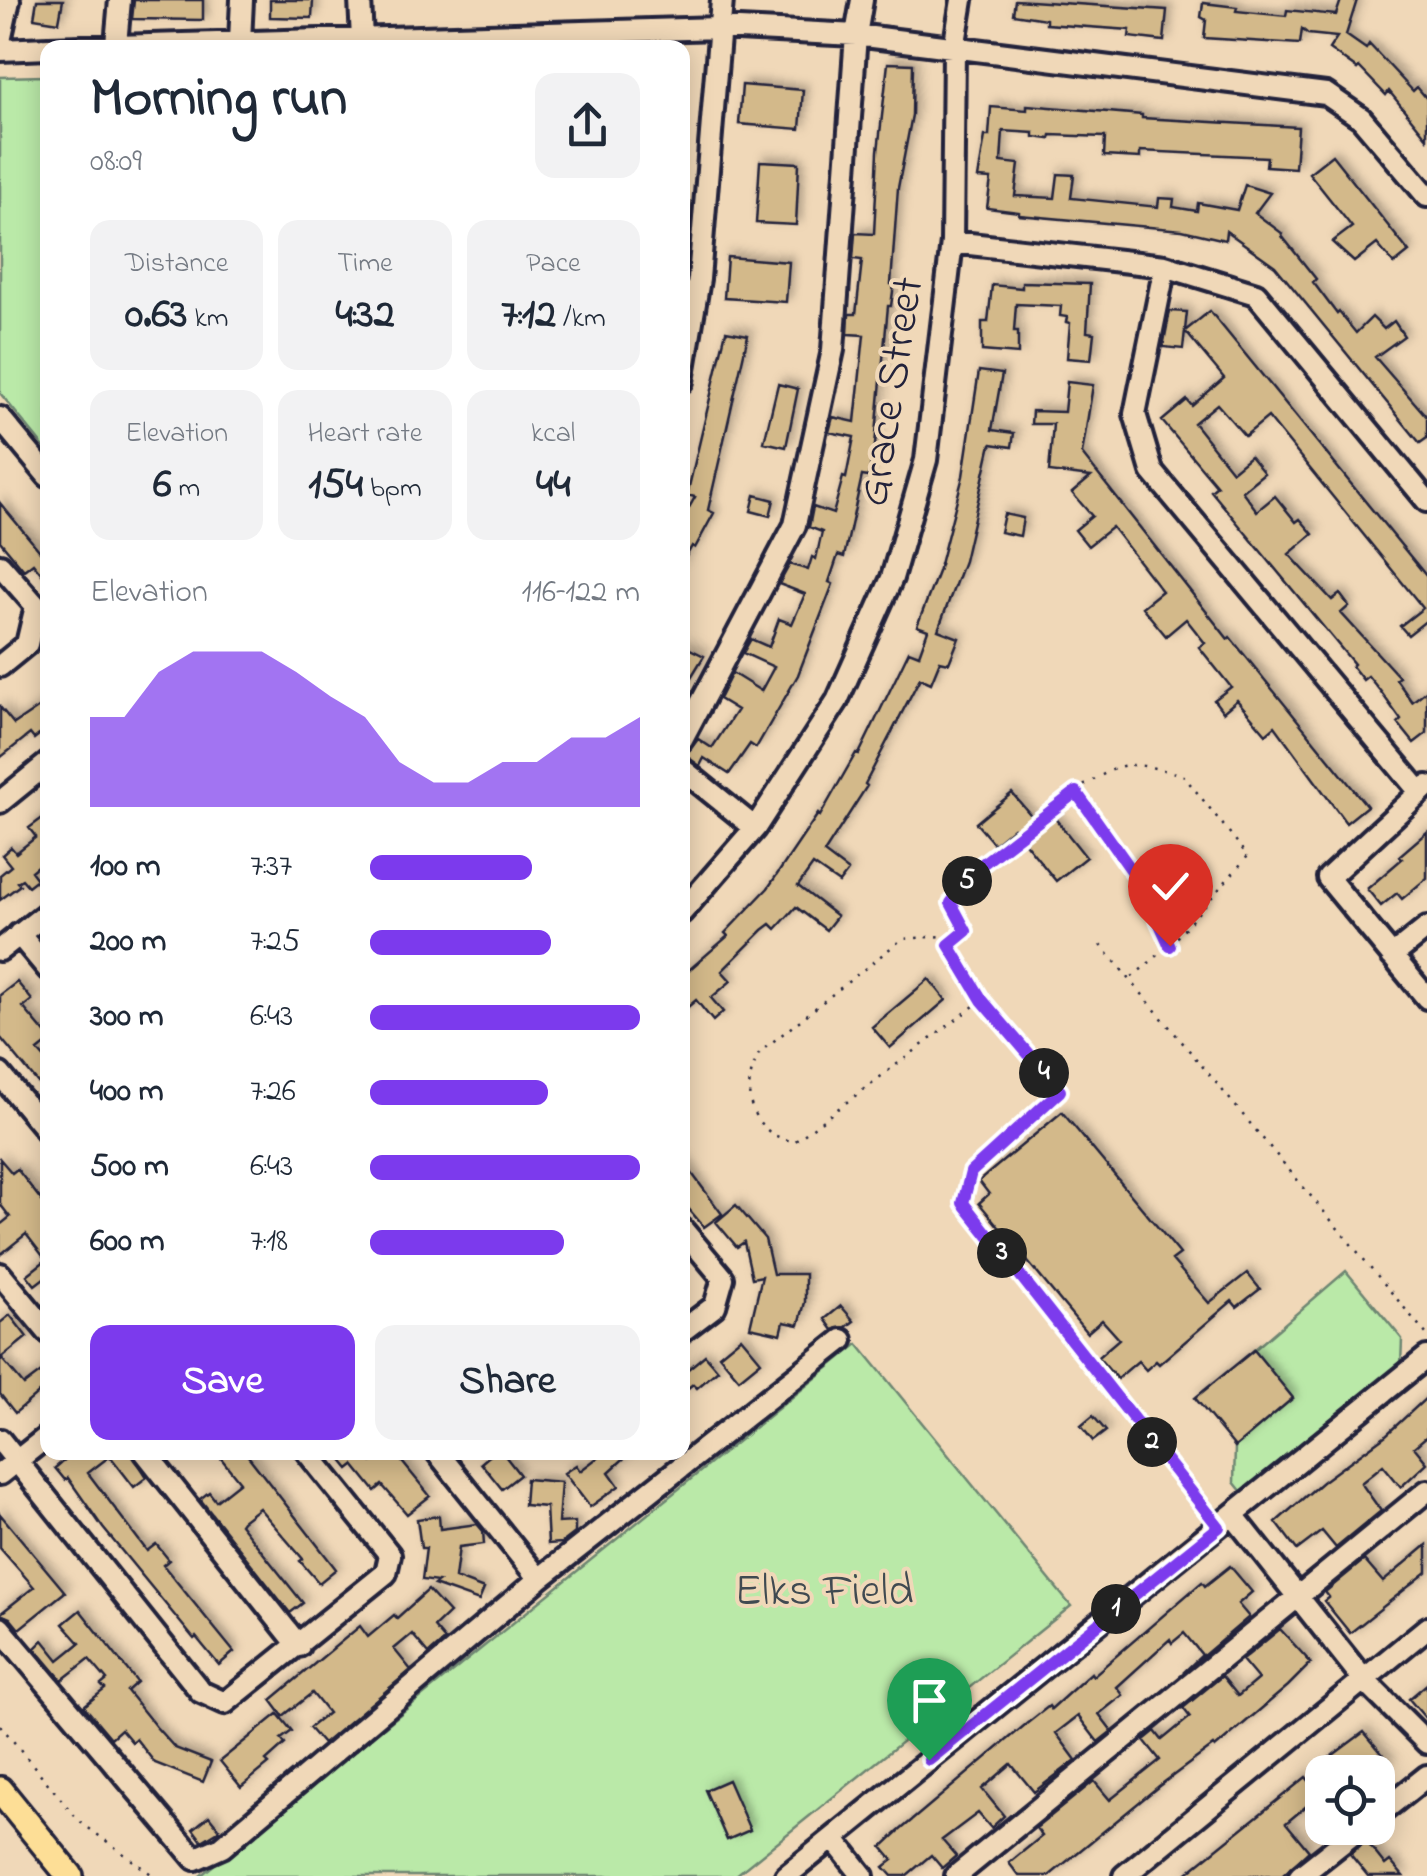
<!DOCTYPE html>
<meta charset="utf-8">
<style>
:root{--surface:#fff;--page:#f2f2f3;--text:#1f2937;--muted:#747a83;--accent:#7c3aed}
body{margin:0;font-family:"Indie Flower",sans-serif;background:var(--page);color:var(--text);height:100vh;display:flex;flex-direction:column;font-size:38px;white-space:nowrap}
*{box-sizing:border-box;margin:0}
p{font-size:32px;color:var(--muted)}
.icon{flex:none;width:55px;height:55px;fill:none;stroke:currentColor;stroke-width:2;stroke-linecap:round;stroke-linejoin:round}
.map{position:relative;flex:1;overflow:hidden}
.details{position:absolute;left:40px;top:40px;width:650px;height:1420px;display:flex;flex-direction:column;background:var(--surface);border-radius:20px;box-shadow:0 5px 25px #0003}
.details>*{flex:none}
.tools{position:absolute;left:1305px;top:1755px;display:grid;gap:20px}
.tools a{display:grid;place-items:center;width:90px;height:90px;border-radius:20px;background:var(--surface);box-shadow:0 5px 25px #0003;font-size:50px}
.pin{position:absolute;display:grid;place-items:center;width:85px;height:85px;color:#fff;margin:-102px -42px;border-radius:50% 50% 50% 0;rotate:-45deg;box-shadow:0 0 10px #0007}
.pin .icon{rotate:45deg}
.km{position:absolute;width:50px;height:50px;margin:-25px;border-radius:50%;background:#222;color:#fff;font-size:28px;line-height:50px;text-align:center}
.round{display:grid;place-items:center;flex:none;width:105px;height:105px;border-radius:20px;background:var(--page)}
.overview{display:flex;align-items:center;justify-content:space-between;height:170px;padding:0 50px}
h1{font-size:55px;font-weight:700;line-height:75px}
.stats{display:grid;grid-template-columns:repeat(3,1fr);gap:15px;height:170px;padding:10px 50px}
.stats div{display:grid;align-content:center;border-radius:20px;background:var(--page);text-align:center}
.stats b{font-size:42px;font-weight:700}
.stats small{font-size:28px;font-weight:400}
.stats p{font-size:28px}
.chart{height:280px;padding:20px 50px}
.chart p{display:flex;justify-content:space-between}
.chart svg{width:100%;height:180px;margin-top:10px;fill:var(--accent);opacity:.7}
.cta{display:flex;gap:20px;margin-top:auto;padding:20px 50px}
.cta a{flex:1;height:115px;border-radius:20px;background:var(--accent);color:#fff;font-size:40px;font-weight:700;line-height:115px;text-align:center}
.cta a+a{background:var(--page);color:var(--text)}
ul{padding:0 50px;list-style:none;font-size:32px}
li{display:grid;grid-template-columns:160px 120px 1fr;align-items:center;height:75px}
li i{height:25px;border-radius:12px;background:var(--accent)}
.map>svg:first-child{display:block}
.green{fill:#bae9a8;stroke:#6e8672;stroke-width:2.5}
.building{fill:#d3b98a;stroke:#22223b;stroke-width:2.5;filter:url(#shadow)}
.lines{fill:none;stroke-linecap:round;stroke-linejoin:round}
.minor-casing{stroke:#22223b;stroke-width:28}
.major-casing{stroke:#22223b;stroke-width:32}
.path{stroke:#22223b;stroke-width:2.5;stroke-dasharray:2.5 8;stroke-linecap:butt}
.minor{stroke:#f0d8b8;stroke-width:20}
.major{stroke:#fdde96;stroke-width:25}
.route-casing{stroke:#fff;stroke-width:20}
.route{stroke:#7c3aed;stroke-width:12}
.labels{text-anchor:middle;stroke-width:8;stroke-linejoin:round;paint-order:stroke}
.street-label{font-size:45px;fill:#22223b;stroke:#f0d8b8}
.park-label{font-size:45px;fill:#404a51;stroke:#f0d8b8}
</style>
<div class="map">
<svg width="1427" height="1876" viewBox="0 0 1427 1876">
<defs>
<filter id="shadow"><feDropShadow dx="4.5" dy="-4.5" stdDeviation="5" flood-color="#0004"/></filter>
</defs>
<rect width="100%" height="100%" fill="#f0d8b8"/>
<filter id="ink" filterUnits="userSpaceOnUse"><feTurbulence type="fractalNoise" baseFrequency=".01" numOctaves="2"/><feDisplacementMap in="SourceGraphic" scale="20" xChannelSelector="R" yChannelSelector="G"/><feConvolveMatrix kernelMatrix="1 2 1 2 8 2 1 2 1" color-interpolation-filters="sRGB"/></filter>
<g filter="url(#ink)">
<path class="green" d="M47 76H48L47 451 0 393V77Z
M1346 1271 1402 1339 1401 1365 1242 1492 1234 1482 1235 1447 1293 1398 1254 1350Z
M858 1344 1071 1606 735 1876H200Z"/>
<path class="building" d="M37 0H63L59 22 34 18Z
M134 0H203V20L132 19Z
M270 0H313L312 18 270 17Z
M1015 0 1167 10 1164 41 1129 37 1130 30 1046 24V19L1013 14Z
M1341 0H1357L1346 35 1366 49 1369 44 1413 91 1417 87 1427 99V138L1389 91 1386 95 1359 67 1357 69 1329 49 1337 37 1308 34 1302 29 1300 44 1204 38 1206 20 1201 17 1203 3 1237 7 1236 11 1286 16 1287 10 1336 15Z
M888 63 913 64 912 115 898 188 891 284H894L891 306H888L875 445 868 477 862 476 844 557 838 555 829 582 833 584 798 675 756 748 750 744 729 774 704 758 700 766 682 753 690 750 698 739 712 748 737 710 719 699 732 673 761 691 774 667 743 653 751 639 769 647 779 619 792 624 805 594 779 584 790 564 808 570 812 557 816 559 822 532 809 527 813 507 833 514 843 477 846 478 854 437 829 432 833 417 855 422 864 335 848 334 849 314H856L862 260 853 259 855 233 874 234 878 151Z
M742 85 803 90 800 129 739 124Z
M1027 105 1142 115V118L1298 127 1295 168 1266 166 1267 157 1140 151V158L1104 156 1105 137 1051 135 1050 139 1034 137V133L1003 131 1001 162 1019 164 1015 196 1055 198 1058 174 1074 175 1071 198 1158 207 1159 198 1174 199 1173 207 1197 211 1198 203 1237 210 1245 185 1270 193 1255 213 1283 234 1282 236 1316 279 1313 282 1337 314 1339 312 1356 333 1372 317 1384 329 1394 321 1404 336 1375 357 1427 417V438L1420 443 1275 266 1226 231 1225 240 1182 230 1019 215V212L987 208 991 179 978 178 985 136H989L991 107 1027 110Z
M1332 155 1409 252 1394 264 1377 244 1354 262 1332 242 1352 227 1309 173Z
M760 161 799 163 796 225 756 223Z
M727 257 789 262 786 302 724 298Z
M1022 282 1090 284 1087 332 1094 333 1091 360 1067 358 1070 323 1066 322 1067 317 1060 316 1061 306 1016 304 1014 331H1018V354L982 351V322H988L992 285 1022 288Z
M1170 311 1187 312 1183 349 1163 347Z
M1210 311 1427 577V620L1408 635 1400 626 1423 608 1268 417 1245 436 1217 404 1194 423 1232 471 1250 456 1264 473 1242 491 1257 511 1275 496 1296 522 1300 519 1313 534 1289 554 1332 600 1340 594 1349 606 1341 613 1399 677 1396 679 1412 702 1427 690V733L1414 743 1398 723 1401 720 1381 692 1368 676 1363 680 1352 666 1354 664 1211 491 1217 486 1162 421 1187 400 1192 406 1224 378 1185 331Z
M726 331 748 335 708 510 714 513 695 548 692 546 682 564V520L695 497 687 495Z
M979 371 1002 374 992 430 1014 433 1012 447 991 444 964 561 938 630 959 638 949 663 940 661 931 683 920 678 865 784 867 786 824 853 848 871 839 883 813 865 798 886 837 916 826 930 796 907 776 929 771 924 763 930 722 971 731 981 711 998 723 1012 713 1021 696 1000 682 1012V976L728 936 725 933 768 888 818 814 820 816 856 753 859 754 909 651 919 655 928 630 917 626 938 572 963 476Z
M1067 382 1093 385 1082 454 1228 639 1230 637 1367 806 1346 823 1275 726 1266 734 1237 700 1223 712 1214 700 1231 687 1199 647 1205 643 1186 619 1166 636 1142 607 1162 591 1112 527 1088 546 1075 530 1092 516 1072 493 1091 477 1049 472 1053 424H1031L1032 411 1064 412Z
M778 384 798 389 786 447 764 442Z
M755 495 774 500 770 516 751 511Z
M0 503 48 561V582L33 563 24 570 0 541Z
M1004 514 1023 518 1020 536 1000 532Z
M682 645 704 656 682 692Z
M48 701V728L34 739 30 734 0 758V707L14 724Z
M1012 793 1041 827 1054 817 1086 857 1056 881 1013 828 994 844 976 823Z
M48 814V852L45 848 41 851 47 858 31 871 37 879 28 886 22 879 17 882 20 885 0 900V875L11 866 2 855 11 847 16 853 36 837 29 828Z
M1427 832V878L1402 899 1397 893 1381 906 1367 889 1402 859 1399 856Z
M929 979 946 1000 890 1048 872 1027Z
M17 982 32 1000 23 1007 48 1037V1043L38 1051 48 1062V1095L0 1037V995Z
M1062 1112 1180 1254 1172 1260 1209 1303 1247 1273 1260 1289 1237 1307 1232 1301 1159 1364 1156 1361 1146 1370 1138 1361 1117 1379 1098 1357 1119 1339 1102 1320 1087 1333 979 1203 989 1194 979 1181Z
M0 1159 12 1173 17 1169 48 1209V1275L35 1285 27 1275 46 1260 26 1234 0 1255V1225L10 1217 0 1204Z
M682 1160 722 1214 704 1227 682 1201Z
M736 1205 765 1239 773 1274H805V1302L799 1325 784 1322 781 1334 750 1327 762 1276 752 1278 744 1242 737 1247 716 1222Z
M841 1306 854 1321 846 1327 833 1330 825 1319Z
M10 1315 27 1337 1 1358 24 1385 48 1367V1385L15 1413 0 1394V1323Z
M741 1337 761 1361 739 1379 719 1355Z
M1254 1350 1293 1398 1235 1447 1195 1398Z
M705 1355 718 1370 697 1388 693 1384 682 1393V1374Z
M1427 1397V1436L1414 1447 1427 1463 1401 1487 1383 1465 1361 1483 1381 1511 1336 1548 1322 1531 1297 1550 1276 1522 1322 1482 1386 1435Z
M1093 1416 1106 1431 1093 1441 1081 1426Z
M74 1452 80 1458 87 1452H131L147 1477 134 1487 110 1456 88 1473 147 1551 156 1544 169 1560 163 1565 234 1652 219 1665 196 1637 194 1639 103 1528 68 1478 65 1480 55 1468Z
M216 1452H245L336 1569 319 1583 300 1561 303 1559 259 1508 242 1521 240 1524 303 1603 290 1613 200 1499 209 1492 216 1501 240 1482Z
M335 1452H369L366 1455 372 1462 384 1452H394L430 1496 407 1514 382 1485 375 1491 354 1465 349 1469Z
M494 1452H502L520 1475 502 1489 481 1463Z
M605 1452H631L609 1472 619 1486 590 1507 564 1473 576 1465 580 1471Z
M526 1479 561 1482 558 1523 575 1522V1533L562 1543 548 1544 546 1507 524 1505Z
M0 1514 65 1592 19 1629 10 1618 0 1614 34 1587 0 1548Z
M439 1516 440 1529 477 1524 483 1531 484 1544 459 1547 455 1578 484 1589 479 1601 434 1585 438 1582 422 1580 426 1548H421L417 1519Z
M1427 1545V1572L1350 1633 1324 1601 1329 1597 1325 1592 1364 1560 1383 1582Z
M1230 1566 1252 1592 1238 1604 1249 1617 1183 1673 1202 1655 1184 1633 1172 1643 1170 1639 1117 1687 1123 1695 1099 1714 1112 1731 1098 1742 1078 1716 1056 1733 1076 1760 1034 1792 1011 1764 982 1789 1004 1816 991 1828 978 1813 942 1840 956 1856 942 1868 931 1855 906 1876H892L884 1867 893 1860 882 1847 898 1832 1025 1725 1049 1706 1051 1709 1091 1673 1093 1676 1202 1582 1205 1586Z
M428 1590 449 1613 434 1627 445 1640 429 1654 412 1634 394 1649 411 1670 323 1744 309 1728 328 1713 312 1693 283 1716 271 1700 360 1626 368 1637 394 1615 397 1618Z
M80 1610 137 1682 127 1691 156 1727 175 1748 211 1762 203 1782 155 1763 136 1739 132 1742 121 1729 111 1738 84 1706 105 1689 101 1685 107 1680 89 1659 62 1680 35 1648 43 1640 59 1660 80 1643 63 1624Z
M1280 1629 1311 1663 1288 1686 1215 1748 1213 1746 1159 1786 1049 1876H1019L1009 1863 1042 1836 1036 1828 1094 1781 1110 1800 1160 1760 1144 1740 1155 1731 1162 1740 1190 1717 1183 1708 1222 1676 1238 1696 1258 1679 1242 1660Z
M1427 1684V1720L1409 1699Z
M278 1714 292 1731 281 1739 285 1744 266 1761 269 1764 241 1787 220 1761Z
M1364 1732 1390 1763 1378 1772H1322V1819L1310 1803 1286 1823 1309 1851 1282 1876H1183L1306 1777 1310 1782 1333 1763 1329 1758Z
M728 1780 750 1830 727 1840 705 1790Z
M209 1816 220 1830 202 1841 193 1829Z
M1366 1841 1385 1865 1390 1861 1403 1876H1368L1350 1854Z"/>
<g class="lines">
<g class="minor-casing">
<path id="minor" d="M360 0 362 39
M0 41 9 0
M240 41 242 0
M116 44 120 0
M49 48 719 28 856 35 1326 94 1361 118 1427 196
M0 50 48 48
M952 242 1165 266 1256 294 1427 501
M1165 266 1135 414 1152 471 1420 792
M682 381 699 279 722 0
M0 418 48 476
M0 565 36 606 27 644 0 666
M682 739 795 525 833 350 856 35 862 0
M682 769 755 828
M1427 786 1328 878 1427 998
M0 802 48 763
M682 912 755 828 837 701 892 578 926 460 952 242 954 49 962 0
M19 934 48 969
M0 950 48 912
M1392 956 1427 928
M0 1074 48 1132
M682 1229 723 1278 715 1306 682 1331
M0 1274 48 1332
M0 1440 201 1692 225 1703 386 1573 390 1555 307 1452
M145 1452 299 1646
M437 1452 539 1579
M0 1474 48 1436
M1233 1515 1364 1680 1427 1743
M0 1628 195 1859 222 1847 539 1579 842 1340
M1378 1815 1427 1776
M833 1838 863 1876
M786 1876 1427 1357
M956 1876 1427 1491
M1124 1876 1427 1628
M1300 1876 1361 1828"/>
</g>
<g class="major-casing">
<path id="major" d="M0 1790 70 1876"/>
</g>
<path class="path" d="M950 944 966 931 951 903C958 892 966 881 974 871 994 848 1101 766 1128 765 1145 764 1166 771 1183 775L1248 856 1169 946 1142 885 1075 792
M1101 945 1427 1335
M1132 977 1168 947
M982 1000 794 1142C787 1140 777 1137 771 1133 743 1113 745 1078 760 1052L902 939 944 936 982 1000 1060 1091 971 1172 963 1203 1205 1510
M0 1725 79 1821 154 1876"/>
<use href="#minor" class="minor"/>
<use href="#major" class="major"/>
</g>
</g>
<g class="lines" filter="url(#ink)">
<g class="route-casing">
<path id="route" d="M929 1760 1219 1527 963 1203 971 1172 1060 1091 982 1000 949 945 966 931 951 903 976 869 1076 792 1142 885 1170 946"/>
</g>
<use href="#route" class="route"/>
</g>
<g class="labels">
<g class="street-label">
<text transform="translate(888 391) rotate(-81)" y="16">Grace Street</text>
</g>
<g class="park-label">
<text x="824" y="1604">Elks Field</text>
</g>
</g>
</svg>
<div class="tools">
<a><svg class="icon" aria-label="locate" viewBox="0 0 24 24"><circle cx="12" cy="12" r="6"/><path d="M12 2v4M12 18v4M2 12h4M18 12h4"/></svg></a>
</div>
<div class="pin" style="left:929px;top:1760px;background:#1e9e55"><svg class="icon" aria-label="arrive" viewBox="0 0 24 24"><path d="M6 21V4h12l-3 4 3 4H6"/></svg></div>
<div class="pin" style="left:1170px;top:946px;background:#d93025"><svg class="icon" aria-label="check" viewBox="0 0 24 24"><path d="M5 12l5 5 9-10"/></svg></div>
<b class="km" style="left:1116px;top:1609px">1</b>
<b class="km" style="left:1152px;top:1442px">2</b>
<b class="km" style="left:1002px;top:1253px">3</b>
<b class="km" style="left:1044px;top:1073px">4</b>
<b class="km" style="left:967px;top:881px">5</b>
<section class="details">
<div class="overview"><div><h1>Morning run</h1><p>08:09</p></div><a class="round"><svg class="icon" aria-label="share" viewBox="0 0 24 24"><path d="M12 15V3M7 8l5-5 5 5M5 13v7h14v-7"/></svg></a></div>
<div class="stats">
<div><p>Distance</p><b>0.63<small> km</small></b></div>
<div><p>Time</p><b>4:32</b></div>
<div><p>Pace</p><b>7:12<small> /km</small></b></div>
</div>
<div class="stats">
<div><p>Elevation</p><b>6<small> m</small></b></div>
<div><p>Heart rate</p><b>154<small> bpm</small></b></div>
<div><p>kcal</p><b>44</b></div>
</div>
<div class="chart"><p><span>Elevation</span>116–122 m</p>
<svg viewBox="0 0 160 44" preserveAspectRatio="none"><path d="M0 44V22L10 22L20 11L30 6L40 6L50 6L60 11L70 17L80 22L90 33L100 38L110 38L120 33L130 33L140 27L150 27L160 22V44z"/></svg>
</div>
<ul>
<li><b>100 m</b>7:37<i style="width:60%"></i></li>
<li><b>200 m</b>7:25<i style="width:67%"></i></li>
<li><b>300 m</b>6:43<i style="width:100%"></i></li>
<li><b>400 m</b>7:26<i style="width:66%"></i></li>
<li><b>500 m</b>6:43<i style="width:100%"></i></li>
<li><b>600 m</b>7:18<i style="width:72%"></i></li>
</ul>
<div class="cta"><a>Save</a><a>Share</a></div>
</section>
</div>
